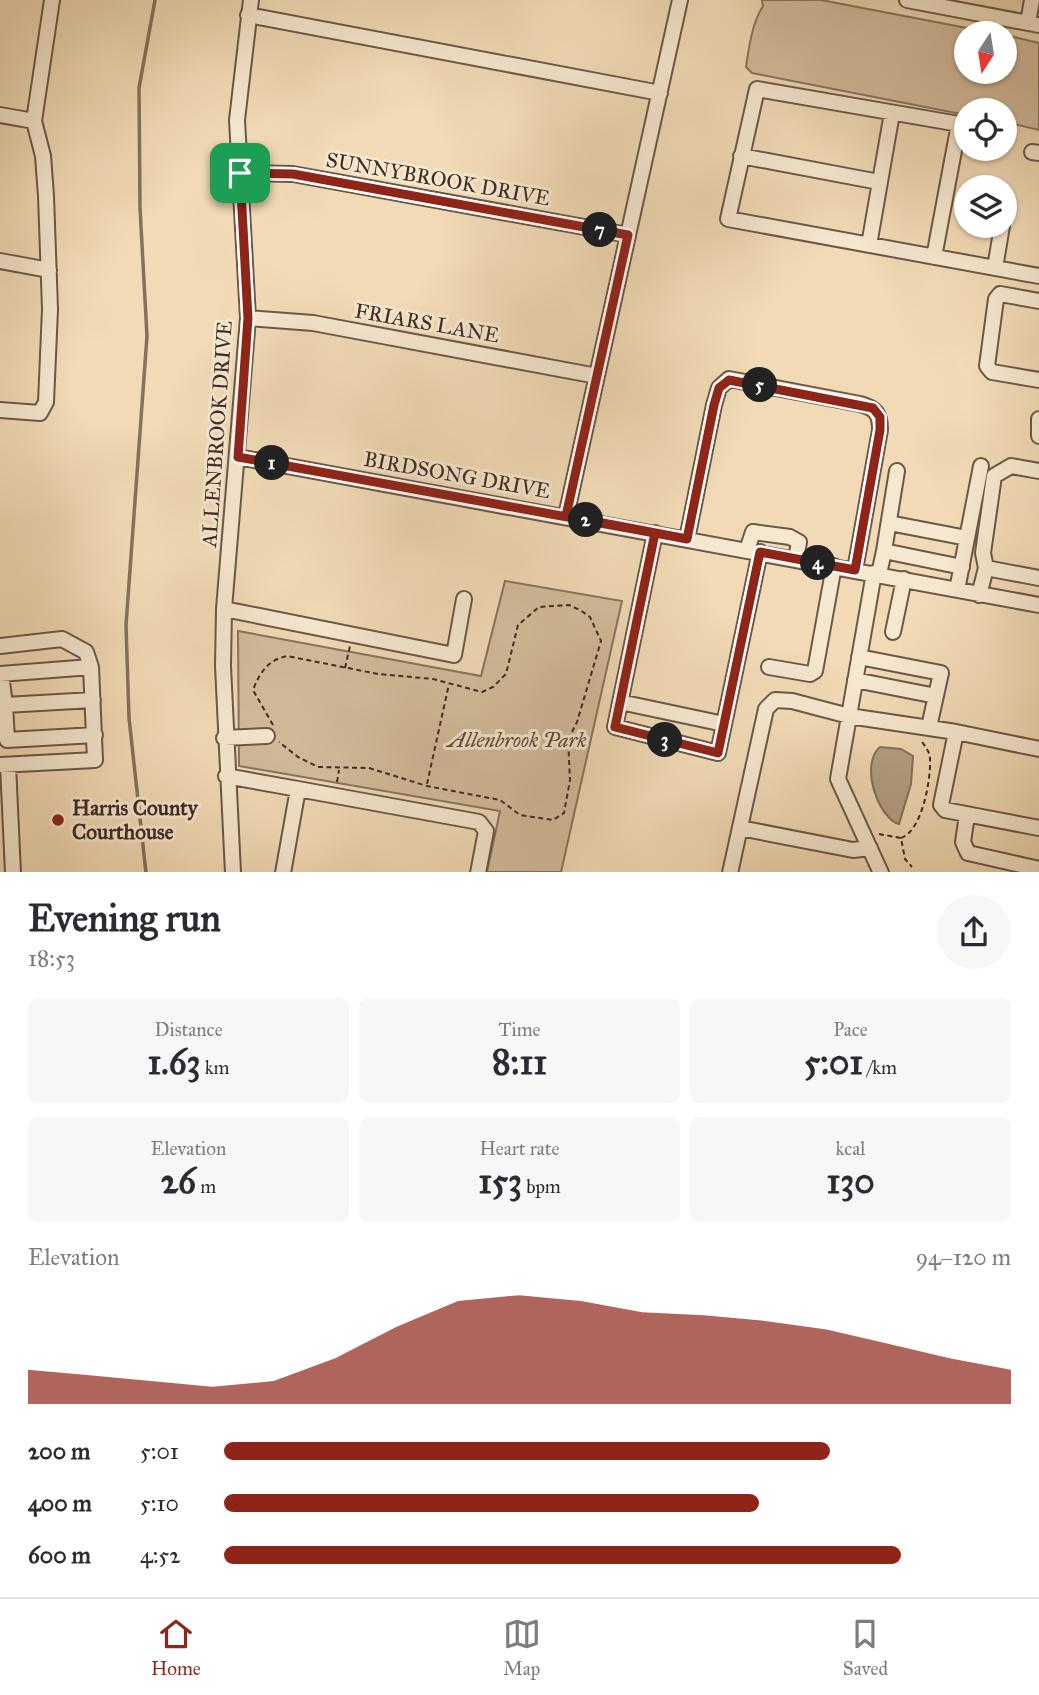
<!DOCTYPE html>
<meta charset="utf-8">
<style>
:root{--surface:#fff;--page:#f7f7f7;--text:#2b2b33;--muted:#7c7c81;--line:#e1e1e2;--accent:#8f2418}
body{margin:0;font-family:"IM FELL Great Primer",serif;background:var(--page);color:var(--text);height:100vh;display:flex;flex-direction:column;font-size:26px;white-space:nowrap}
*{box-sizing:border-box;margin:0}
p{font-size:23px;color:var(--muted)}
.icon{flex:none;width:38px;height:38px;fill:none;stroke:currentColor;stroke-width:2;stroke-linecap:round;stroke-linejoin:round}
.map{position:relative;height:872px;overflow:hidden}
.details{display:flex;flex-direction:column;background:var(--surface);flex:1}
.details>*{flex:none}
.needle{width:46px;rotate:192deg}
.fabs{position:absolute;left:954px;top:21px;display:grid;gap:14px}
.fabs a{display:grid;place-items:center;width:63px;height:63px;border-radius:50%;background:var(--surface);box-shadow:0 2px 5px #0004;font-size:35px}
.pin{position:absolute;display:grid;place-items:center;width:60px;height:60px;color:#fff;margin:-30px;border-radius:14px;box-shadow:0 4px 10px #0006}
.km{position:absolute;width:35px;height:35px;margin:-18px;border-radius:50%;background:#222;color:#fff;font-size:19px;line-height:35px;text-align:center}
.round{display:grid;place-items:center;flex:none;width:74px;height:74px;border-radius:37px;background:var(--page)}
.headline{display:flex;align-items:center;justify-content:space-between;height:119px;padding:0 28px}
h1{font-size:38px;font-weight:700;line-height:52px}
.metrics{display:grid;grid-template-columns:repeat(3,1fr);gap:10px;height:119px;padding:7px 28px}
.metrics div{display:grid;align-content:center;border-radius:10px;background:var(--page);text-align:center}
.metrics b{font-size:35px;font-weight:700}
.metrics small{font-size:19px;font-weight:400}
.metrics p{font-size:19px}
.chart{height:196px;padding:14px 28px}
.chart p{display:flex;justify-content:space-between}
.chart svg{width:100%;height:126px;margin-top:7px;fill:var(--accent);opacity:.7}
ul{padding:0 28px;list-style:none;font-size:23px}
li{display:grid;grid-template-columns:112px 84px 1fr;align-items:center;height:52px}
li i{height:18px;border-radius:9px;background:var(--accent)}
.dock{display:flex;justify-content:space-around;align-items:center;height:98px;border-top:2px solid var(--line);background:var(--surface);font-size:19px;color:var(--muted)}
.dock a{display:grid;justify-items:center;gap:4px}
.dock .on{color:var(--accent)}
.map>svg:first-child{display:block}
.green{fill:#d3bc9d;stroke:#887461;stroke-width:2}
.water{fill:#b49f84;stroke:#85715e;stroke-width:2}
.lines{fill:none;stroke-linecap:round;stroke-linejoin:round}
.stream{stroke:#85715e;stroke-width:3.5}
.minor-casing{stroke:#6b5849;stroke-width:18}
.path{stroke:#3e2c25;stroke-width:2;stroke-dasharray:5 3.5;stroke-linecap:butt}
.minor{stroke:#f6e7cf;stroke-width:14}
.route-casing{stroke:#fff;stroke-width:14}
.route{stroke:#8f2418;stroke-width:9}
.poi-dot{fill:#8f2418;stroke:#f6e7cf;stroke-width:2.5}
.labels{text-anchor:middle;stroke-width:6;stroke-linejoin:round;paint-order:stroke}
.street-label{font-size:21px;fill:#3e2c25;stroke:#f6e7cf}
.park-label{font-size:21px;font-style:italic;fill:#5c493d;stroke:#f6e7cf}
.poi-label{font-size:21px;font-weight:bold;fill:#3e2c25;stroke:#f6e7cf;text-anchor:start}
</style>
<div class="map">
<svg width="1039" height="873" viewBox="0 0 1039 873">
<rect width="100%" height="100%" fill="#f1dab5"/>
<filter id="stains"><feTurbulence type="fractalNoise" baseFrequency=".00286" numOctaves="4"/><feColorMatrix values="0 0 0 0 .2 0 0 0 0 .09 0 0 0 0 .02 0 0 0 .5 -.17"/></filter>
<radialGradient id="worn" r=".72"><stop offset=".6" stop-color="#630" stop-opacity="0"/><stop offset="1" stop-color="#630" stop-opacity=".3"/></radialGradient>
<path class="green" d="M762 0H821L993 33H966V72H1004L1005 35 1039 43V130L1005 122 1004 110H966V115L752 73 746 67C749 47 752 23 763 6Z
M505 581 622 601 561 872H487L500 811 239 766 238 631 481 676Z"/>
<path class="water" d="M880 747 901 749 913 756 911 784 899 824C879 819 859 765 880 747Z"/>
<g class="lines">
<path class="stream" d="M146 873 129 718 126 625 147 336 140 208 139 88 155 0"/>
<g class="minor-casing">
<path id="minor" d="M907 0 1039 25
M248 15 660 93
M1028 23 1032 0
M0 115 34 121
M1032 152 1039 153
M741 156 879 182
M240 173 293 174 628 235
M1004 213 1005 210
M869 245 892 113
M934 257 959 124 757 89 728 219 1039 276
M0 261 49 270
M995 268 1002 226
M1039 301 1000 294 996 299 987 366 992 372 1039 380
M248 318 313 323 597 376
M0 410 40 413 46 402 50 309 46 196 43 156 34 121 52 0
M1039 419V436
M238 457 1039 605
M566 516 680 0
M889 523 967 538
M655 533 615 727 718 753 760 552
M687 539 714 405 719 388 729 379 860 404C876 408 880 414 880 430L855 570
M747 550 753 532 790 537 799 542 796 559
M884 551 897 471
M986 568 1039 578
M874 573 849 716 956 732 941 805 945 810 1039 828
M879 574 884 551 962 567
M957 590 981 466
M979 595 986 568 983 553 994 476 1011 466 1039 471
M224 609 454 655 464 599
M893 632 904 579
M0 646 62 639 86 652 91 667 0 674
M859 657 941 673 929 727
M769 667 810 674 815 671 834 566
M1 674 5 705 93 700
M855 680 936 696
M620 702 724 724
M5 705 7 740 95 735
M956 732 1039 749
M224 738 267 736
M0 765 95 760 91 667
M8 765 13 873
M226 776 298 789 283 873
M298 789 479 822 486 831 478 873
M967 815 963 842 968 853 1039 869
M740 828 853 850 870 848
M233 873 223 666 224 609 248 318 237 120 251 0
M730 873 766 709 775 700 792 701 849 716 838 779 881 873"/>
</g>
<path class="path" d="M345 668 350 646
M273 725 253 690C260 672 268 660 287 656L378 674 433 679 482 692 493 687 506 674 518 625 539 607 569 605 580 610 590 617 601 641 577 722 568 740 570 780 564 813 553 820 520 815 500 800 427 786 369 768 318 767 298 757 279 742
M337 782 339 770
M427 784 449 684
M879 834 901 838 905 859 912 867
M901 838C922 831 931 780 930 759 930 751 925 747 921 740"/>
<use href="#minor" class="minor"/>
</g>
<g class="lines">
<g class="route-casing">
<path id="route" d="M240 173 248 318 238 457 655 533 615 727 718 753 760 552 855 570 880 430V417L873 408 729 380 719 388 714 405 687 539 566 516 628 235 293 174 240 173"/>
</g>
<use href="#route" class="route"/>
</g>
<circle class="poi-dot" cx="58" cy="820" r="7"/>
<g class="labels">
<g class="street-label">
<text transform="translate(438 179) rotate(10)" y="7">SUNNYBROOK DRIVE</text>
<text transform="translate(427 323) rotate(10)" y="7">FRIARS LANE</text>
<text transform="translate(217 434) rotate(-86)" y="7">ALLENBROOK DRIVE</text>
<text transform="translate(457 475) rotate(10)" y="7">BIRDSONG DRIVE</text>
</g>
<g class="park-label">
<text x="517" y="747">Allenbrook Park</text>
</g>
<g class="poi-label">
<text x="72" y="815">Harris County<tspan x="72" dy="24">Courthouse</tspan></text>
</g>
</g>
<rect width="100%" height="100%" filter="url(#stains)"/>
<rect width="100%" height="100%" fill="url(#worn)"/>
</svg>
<div class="fabs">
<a><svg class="needle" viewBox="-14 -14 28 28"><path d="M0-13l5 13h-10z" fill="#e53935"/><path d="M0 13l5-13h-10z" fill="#7c7c81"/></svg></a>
<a><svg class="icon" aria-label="locate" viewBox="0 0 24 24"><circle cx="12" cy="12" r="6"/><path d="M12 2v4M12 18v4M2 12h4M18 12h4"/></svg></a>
<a><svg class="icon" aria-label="layers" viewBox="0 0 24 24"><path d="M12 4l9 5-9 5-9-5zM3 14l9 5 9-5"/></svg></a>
</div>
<div class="pin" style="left:240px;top:173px;background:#1e9e55"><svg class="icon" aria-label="arrive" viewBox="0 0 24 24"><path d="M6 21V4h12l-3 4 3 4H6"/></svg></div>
<b class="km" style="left:272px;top:463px">1</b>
<b class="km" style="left:586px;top:520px">2</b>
<b class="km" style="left:665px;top:740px">3</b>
<b class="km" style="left:818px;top:563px">4</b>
<b class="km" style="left:760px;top:385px">5</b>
<b class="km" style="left:600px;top:230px">7</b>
</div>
<section class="details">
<div class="headline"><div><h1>Evening run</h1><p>18:53</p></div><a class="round"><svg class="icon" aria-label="share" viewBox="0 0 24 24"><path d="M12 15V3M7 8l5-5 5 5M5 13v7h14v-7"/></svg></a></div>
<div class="metrics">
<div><p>Distance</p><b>1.63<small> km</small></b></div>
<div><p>Time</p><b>8:11</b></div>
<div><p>Pace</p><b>5:01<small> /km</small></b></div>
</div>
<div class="metrics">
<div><p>Elevation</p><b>26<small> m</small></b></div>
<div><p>Heart rate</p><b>153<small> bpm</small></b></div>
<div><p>kcal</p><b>130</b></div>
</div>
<div class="chart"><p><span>Elevation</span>94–120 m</p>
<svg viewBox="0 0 160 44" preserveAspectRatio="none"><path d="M0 44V32L10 34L20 36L30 38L40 36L50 28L60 17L70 8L80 6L90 8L100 12L110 13L120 15L130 18L140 23L150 28L160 32V44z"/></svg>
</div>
<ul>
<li><b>200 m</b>5:01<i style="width:77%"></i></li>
<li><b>400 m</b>5:10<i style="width:68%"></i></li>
<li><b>600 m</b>4:52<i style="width:86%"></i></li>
</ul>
</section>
<nav class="dock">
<a class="on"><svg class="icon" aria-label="home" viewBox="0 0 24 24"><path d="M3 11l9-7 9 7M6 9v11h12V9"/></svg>Home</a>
<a><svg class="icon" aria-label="map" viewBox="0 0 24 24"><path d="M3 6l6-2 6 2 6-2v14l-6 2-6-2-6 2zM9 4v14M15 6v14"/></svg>Map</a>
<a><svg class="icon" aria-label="saved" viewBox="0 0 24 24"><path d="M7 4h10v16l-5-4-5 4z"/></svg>Saved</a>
</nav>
